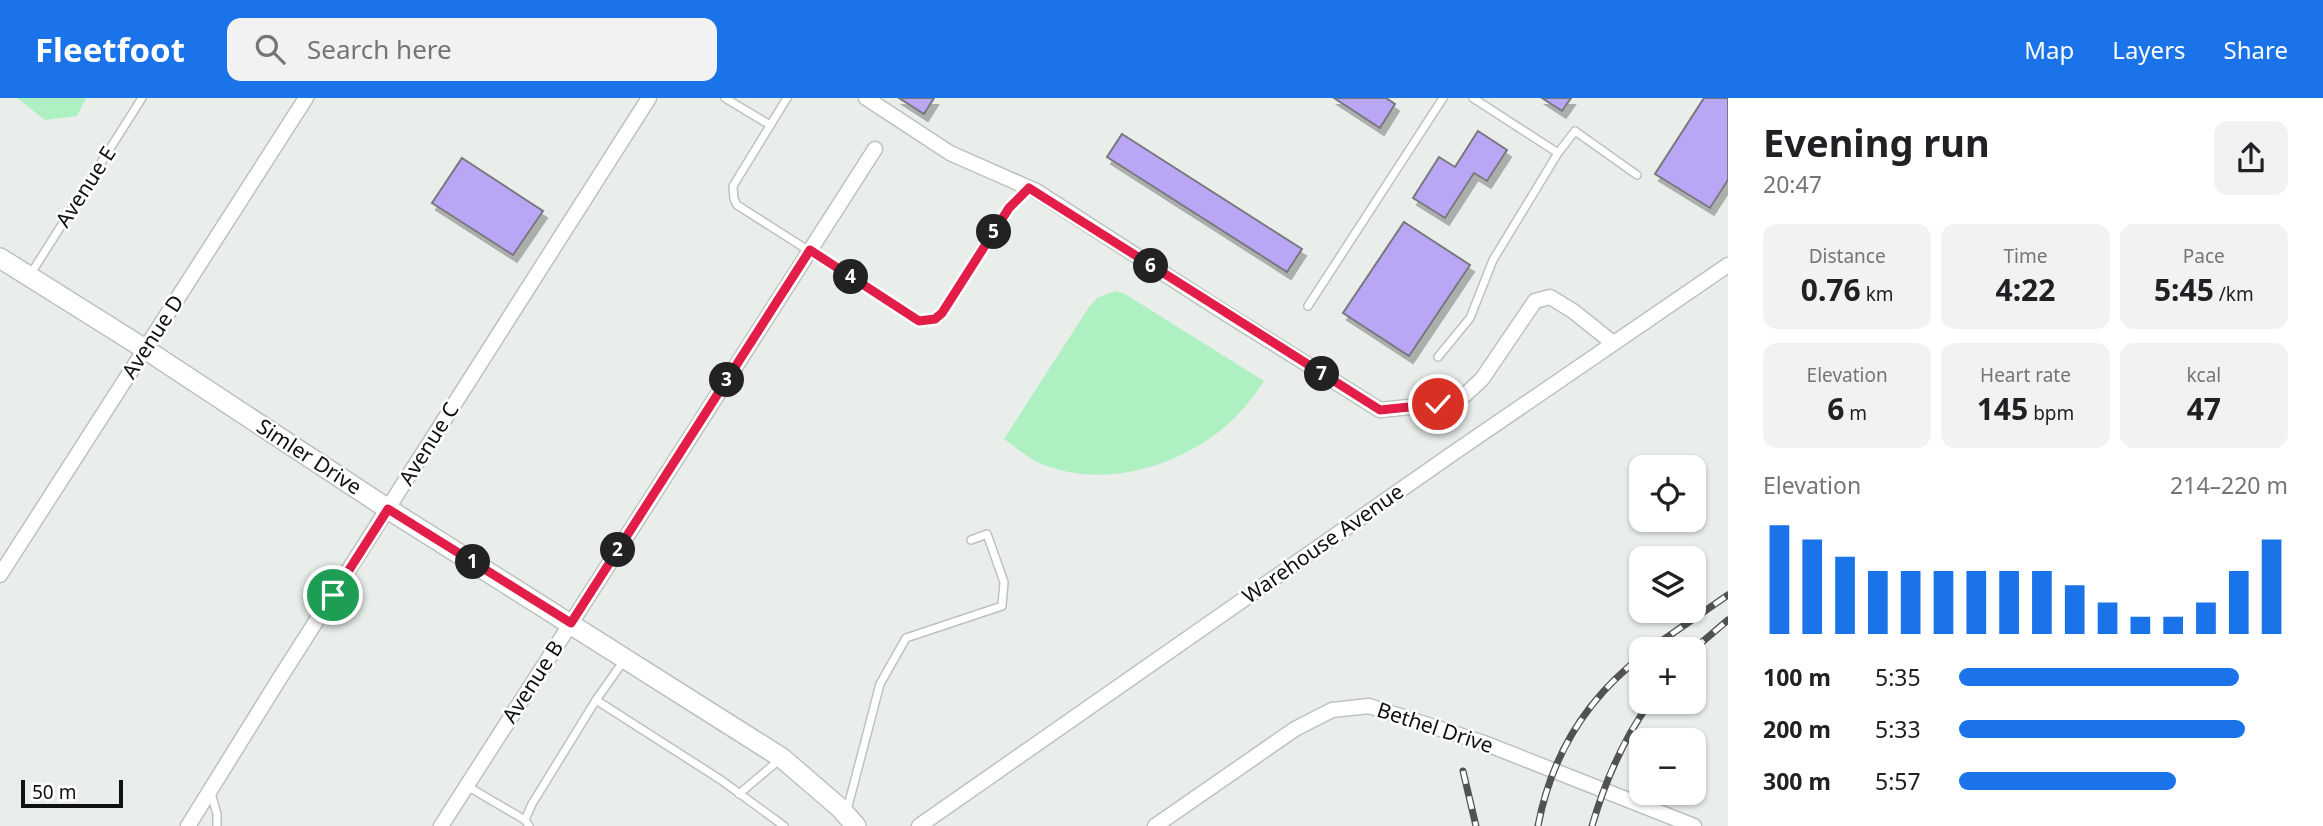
<!DOCTYPE html>
<meta charset="utf-8">
<style>
:root{--surface:#fff;--page:#f2f2f2;--text:#202124;--muted:#757577;--accent:#1a73e8}
body{margin:0;font-family:"Noto Sans",sans-serif;background:var(--page);color:var(--text);height:100vh;display:flex;flex-direction:column;font-size:26px;white-space:nowrap}
*{box-sizing:border-box;margin:0}
p{font-size:23px;color:var(--muted)}
.icon{flex:none;width:38px;height:38px;fill:none;stroke:currentColor;stroke-width:2;stroke-linecap:round;stroke-linejoin:round}
.map{position:relative;flex:1;overflow:hidden}
.side{display:flex;flex-direction:column;background:var(--surface);width:595px}
.side>*{flex:none}
.buttons{position:absolute;left:1629px;top:357px;display:grid;gap:14px}
.buttons a{display:grid;place-items:center;width:77px;height:77px;border-radius:14px;background:var(--surface);box-shadow:0 2px 5px #0004;font-size:35px}
.scale{position:absolute;left:21px;bottom:18px;width:102px;box-sizing:border-box;padding-left:7px;border:4px solid #101211;border-top:0;font-size:19px;line-height:24px;white-space:nowrap;color:#101211;-webkit-text-stroke:5px #fff;paint-order:stroke}
.pin{position:absolute;display:grid;place-items:center;width:60px;height:60px;color:#fff;margin:-30px;border:4px solid #fff;border-radius:50%;box-shadow:0 2px 7px #0007}
.km{position:absolute;width:35px;height:35px;margin:-18px;border-radius:50%;background:#222;color:#fff;font-size:19px;line-height:35px;text-align:center}
.round{display:grid;place-items:center;flex:none;width:74px;height:74px;border-radius:14px;background:var(--page)}
.overview{display:flex;align-items:center;justify-content:space-between;height:119px;padding:0 35px}
h1{font-size:38px;font-weight:700;line-height:52px}
.metrics{display:grid;grid-template-columns:repeat(3,1fr);gap:10px;height:119px;padding:7px 35px}
.metrics div{display:grid;align-content:center;border-radius:14px;background:var(--page);text-align:center}
.metrics b{font-size:30px;font-weight:700}
.metrics small{font-size:19px;font-weight:400}
.metrics p{font-size:19px}
.chart{height:196px;padding:14px 35px}
.chart p{display:flex;justify-content:space-between}
.chart svg{width:100%;height:126px;margin-top:7px;stroke:var(--accent);stroke-width:6}
ul{padding:0 35px;list-style:none;font-size:23px}
li{display:grid;grid-template-columns:112px 84px 1fr;align-items:center;height:52px}
li i{height:18px;border-radius:9px;background:var(--accent)}
header{display:flex;align-items:center;gap:42px;box-sizing:border-box;height:98px;padding:0 35px;background:var(--accent);color:#fff}
header strong{font-size:33px}
nav{display:flex;gap:38px;margin-inline-start:auto;font-size:24px}
.search{width:490px;height:63px;background:var(--page);display:flex;align-items:center;gap:18px;box-sizing:border-box;padding:0 24px;border-radius:14px;color:var(--muted);font-size:26px}
main{display:flex;flex:1;min-height:0}
.map>svg:first-child{display:block}
.pitch{fill:#aff0c3}
.building{fill:#b9a7f6;stroke:#78777d;stroke-width:2;filter:url(#shadow)}
.lines{fill:none;stroke-linecap:round;stroke-linejoin:round}
.service-casing{stroke:#bdc2be;stroke-width:10}
.minor-casing{stroke:#bdc2be;stroke-width:17}
.tertiary-casing{stroke:#bdc2be;stroke-width:22}
.service{stroke:#fff;stroke-width:7}
.minor{stroke:#fff;stroke-width:14}
.tertiary{stroke:#fff;stroke-width:19}
.rail-casing{stroke:#505351;stroke-width:7}
.rail{stroke:#fff;stroke-width:4.5;stroke-dasharray:13;stroke-linecap:butt}
.route-casing{stroke:#fff;stroke-width:14}
.route{stroke:#e11d48;stroke-width:9}
.labels{text-anchor:middle;stroke-width:5;stroke-linejoin:round;paint-order:stroke}
.street-label{font-size:21px;fill:#101211;stroke:#fff}
</style>
<header>
<strong>Fleetfoot</strong>
<div class="search"><svg class="icon" aria-label="search" viewBox="0 0 24 24"><circle cx="10" cy="10" r="6"/><path d="M15 15l6 6"/></svg>Search here</div>
<nav><a>Map</a><a>Layers</a><a>Share</a></nav>
</header>
<main>
<div class="map">
<svg width="1728" height="728" viewBox="0 0 1728 728">
<defs>
<filter id="shadow"><feDropShadow dx="4" dy="7" stdDeviation="0" flood-color="#0004"/></filter>
</defs>
<rect width="100%" height="100%" fill="#e9eeea"/>
<path class="pitch" d="M17 0H86L77 18 45 22Z
M1115 193 1125 196 1264 283C1253 300 1241 315 1226 328 1179 368 1109 389 1050 369 1033 364 1019 352 1004 341L1089 209 1097 200Z"/>
<path class="building" d="M899 0H934L924 16Z
M1334 0H1386L1395 6 1380 30Z
M1542 0H1571L1562 13Z
M1704 0H1728V82L1710 110 1655 76Z
M1478 33 1507 52 1487 83 1474 75 1445 120 1413 100 1439 59 1455 69Z
M1122 36 1302 151 1287 174 1107 59Z
M462 60 543 113 513 157 432 105Z
M1404 124 1470 167 1409 258 1343 215Z"/>
<g class="lines">
<g class="service-casing">
<path id="service" d="M725 0 770 27
M787 0 733 88 734 101 737 107 919 223 935 221 942 215 1009 110 1029 90
M1558 55 1575 33 1637 77
M30 177 142 0
M1308 208 1443 0
M1438 259 1470 220 1493 162 1558 55 1473 0
M596 602 625 561
M467 688 525 722
M211 695 217 716V728
M739 696 779 662
M847 712 880 586 906 540 1002 508 1004 484 987 436 971 442
M529 728 525 722 532 706 596 602 721 682 784 728"/>
</g>
<g class="minor-casing">
<path id="minor" d="M866 0 950 55 1036 93 1219 211 1380 312 1438 306 1465 297 1482 281 1535 203 1550 199 1573 213 1613 245
M0 477 306 0
M188 728 278 583 649 0
M441 728 875 51
M919 728 1452 356 1728 167
M1155 728 1295 631 1332 612 1369 608 1484 645 1694 728"/>
</g>
<g class="tertiary-casing">
<path id="tertiary" d="M0 160 145 251 388 411 782 660 840 710 856 728"/>
</g>
<use href="#service" class="service"/>
<use href="#minor" class="minor"/>
<use href="#tertiary" class="tertiary"/>
<g class="rail-casing">
<path id="rail" d="M1650 551 1728 497
M1694 551 1728 522
M1463 673 1476 728
M1538 728C1551 659 1586 601 1642 558
M1592 728C1605 683 1623 642 1650 604"/>
</g>
<use href="#rail" class="rail"/>
</g>
<g class="lines">
<g class="route-casing">
<path id="route" d="M333 497 388 411 571 525 810 152 919 223 935 221 942 215 1009 110 1029 90 1380 312 1438 306"/>
</g>
<use href="#route" class="route"/>
</g>
<g class="labels">
<g class="street-label">
<text transform="translate(86 89) rotate(-57)" y="7">Avenue E</text>
<text transform="translate(153 239) rotate(-57)" y="7">Avenue D</text>
<text transform="translate(429 346) rotate(-58)" y="7">Avenue C</text>
<text transform="translate(309 359) rotate(33)" y="7">Simler Drive</text>
<text transform="translate(1323 446) rotate(-35)" y="7">Warehouse Avenue</text>
<text transform="translate(533 584) rotate(-57)" y="7">Avenue B</text>
<text transform="translate(1435 630) rotate(18)" y="7">Bethel Drive</text>
</g>
</g>
</svg>
<div class="buttons">
<a><svg class="icon" aria-label="locate" viewBox="0 0 24 24"><circle cx="12" cy="12" r="6"/><path d="M12 2v4M12 18v4M2 12h4M18 12h4"/></svg></a>
<a><svg class="icon" aria-label="layers" viewBox="0 0 24 24"><path d="M12 4l9 5-9 5-9-5zM3 14l9 5 9-5"/></svg></a>
<a>+</a>
<a>−</a>
</div>
<div class="scale">50 m</div>
<div class="pin" style="left:333px;top:497px;background:#1e9e55"><svg class="icon" aria-label="arrive" viewBox="0 0 24 24"><path d="M6 21V4h12l-3 4 3 4H6"/></svg></div>
<div class="pin" style="left:1438px;top:306px;background:#d93025"><svg class="icon" aria-label="check" viewBox="0 0 24 24"><path d="M5 12l5 5 9-10"/></svg></div>
<b class="km" style="left:473px;top:464px">1</b>
<b class="km" style="left:618px;top:452px">2</b>
<b class="km" style="left:727px;top:282px">3</b>
<b class="km" style="left:851px;top:179px">4</b>
<b class="km" style="left:994px;top:134px">5</b>
<b class="km" style="left:1151px;top:168px">6</b>
<b class="km" style="left:1322px;top:276px">7</b>
</div>
<section class="side">
<div class="overview"><div><h1>Evening run</h1><p>20:47</p></div><a class="round"><svg class="icon" aria-label="share" viewBox="0 0 24 24"><path d="M12 15V3M7 8l5-5 5 5M5 13v7h14v-7"/></svg></a></div>
<div class="metrics">
<div><p>Distance</p><b>0.76<small> km</small></b></div>
<div><p>Time</p><b>4:22</b></div>
<div><p>Pace</p><b>5:45<small> /km</small></b></div>
</div>
<div class="metrics">
<div><p>Elevation</p><b>6<small> m</small></b></div>
<div><p>Heart rate</p><b>145<small> bpm</small></b></div>
<div><p>kcal</p><b>47</b></div>
</div>
<div class="chart"><p><span>Elevation</span>214–220 m</p>
<svg viewBox="0 0 160 44" preserveAspectRatio="none"><path d="M5 44V6M15 44V11M25 44V17M35 44V22M45 44V22M55 44V22M65 44V22M75 44V22M85 44V22M95 44V27M105 44V33M115 44V38M125 44V38M135 44V33M145 44V22M155 44V11"/></svg>
</div>
<ul>
<li><b>100 m</b>5:35<i style="width:85%"></i></li>
<li><b>200 m</b>5:33<i style="width:87%"></i></li>
<li><b>300 m</b>5:57<i style="width:66%"></i></li>
</ul>
</section>
</main>
